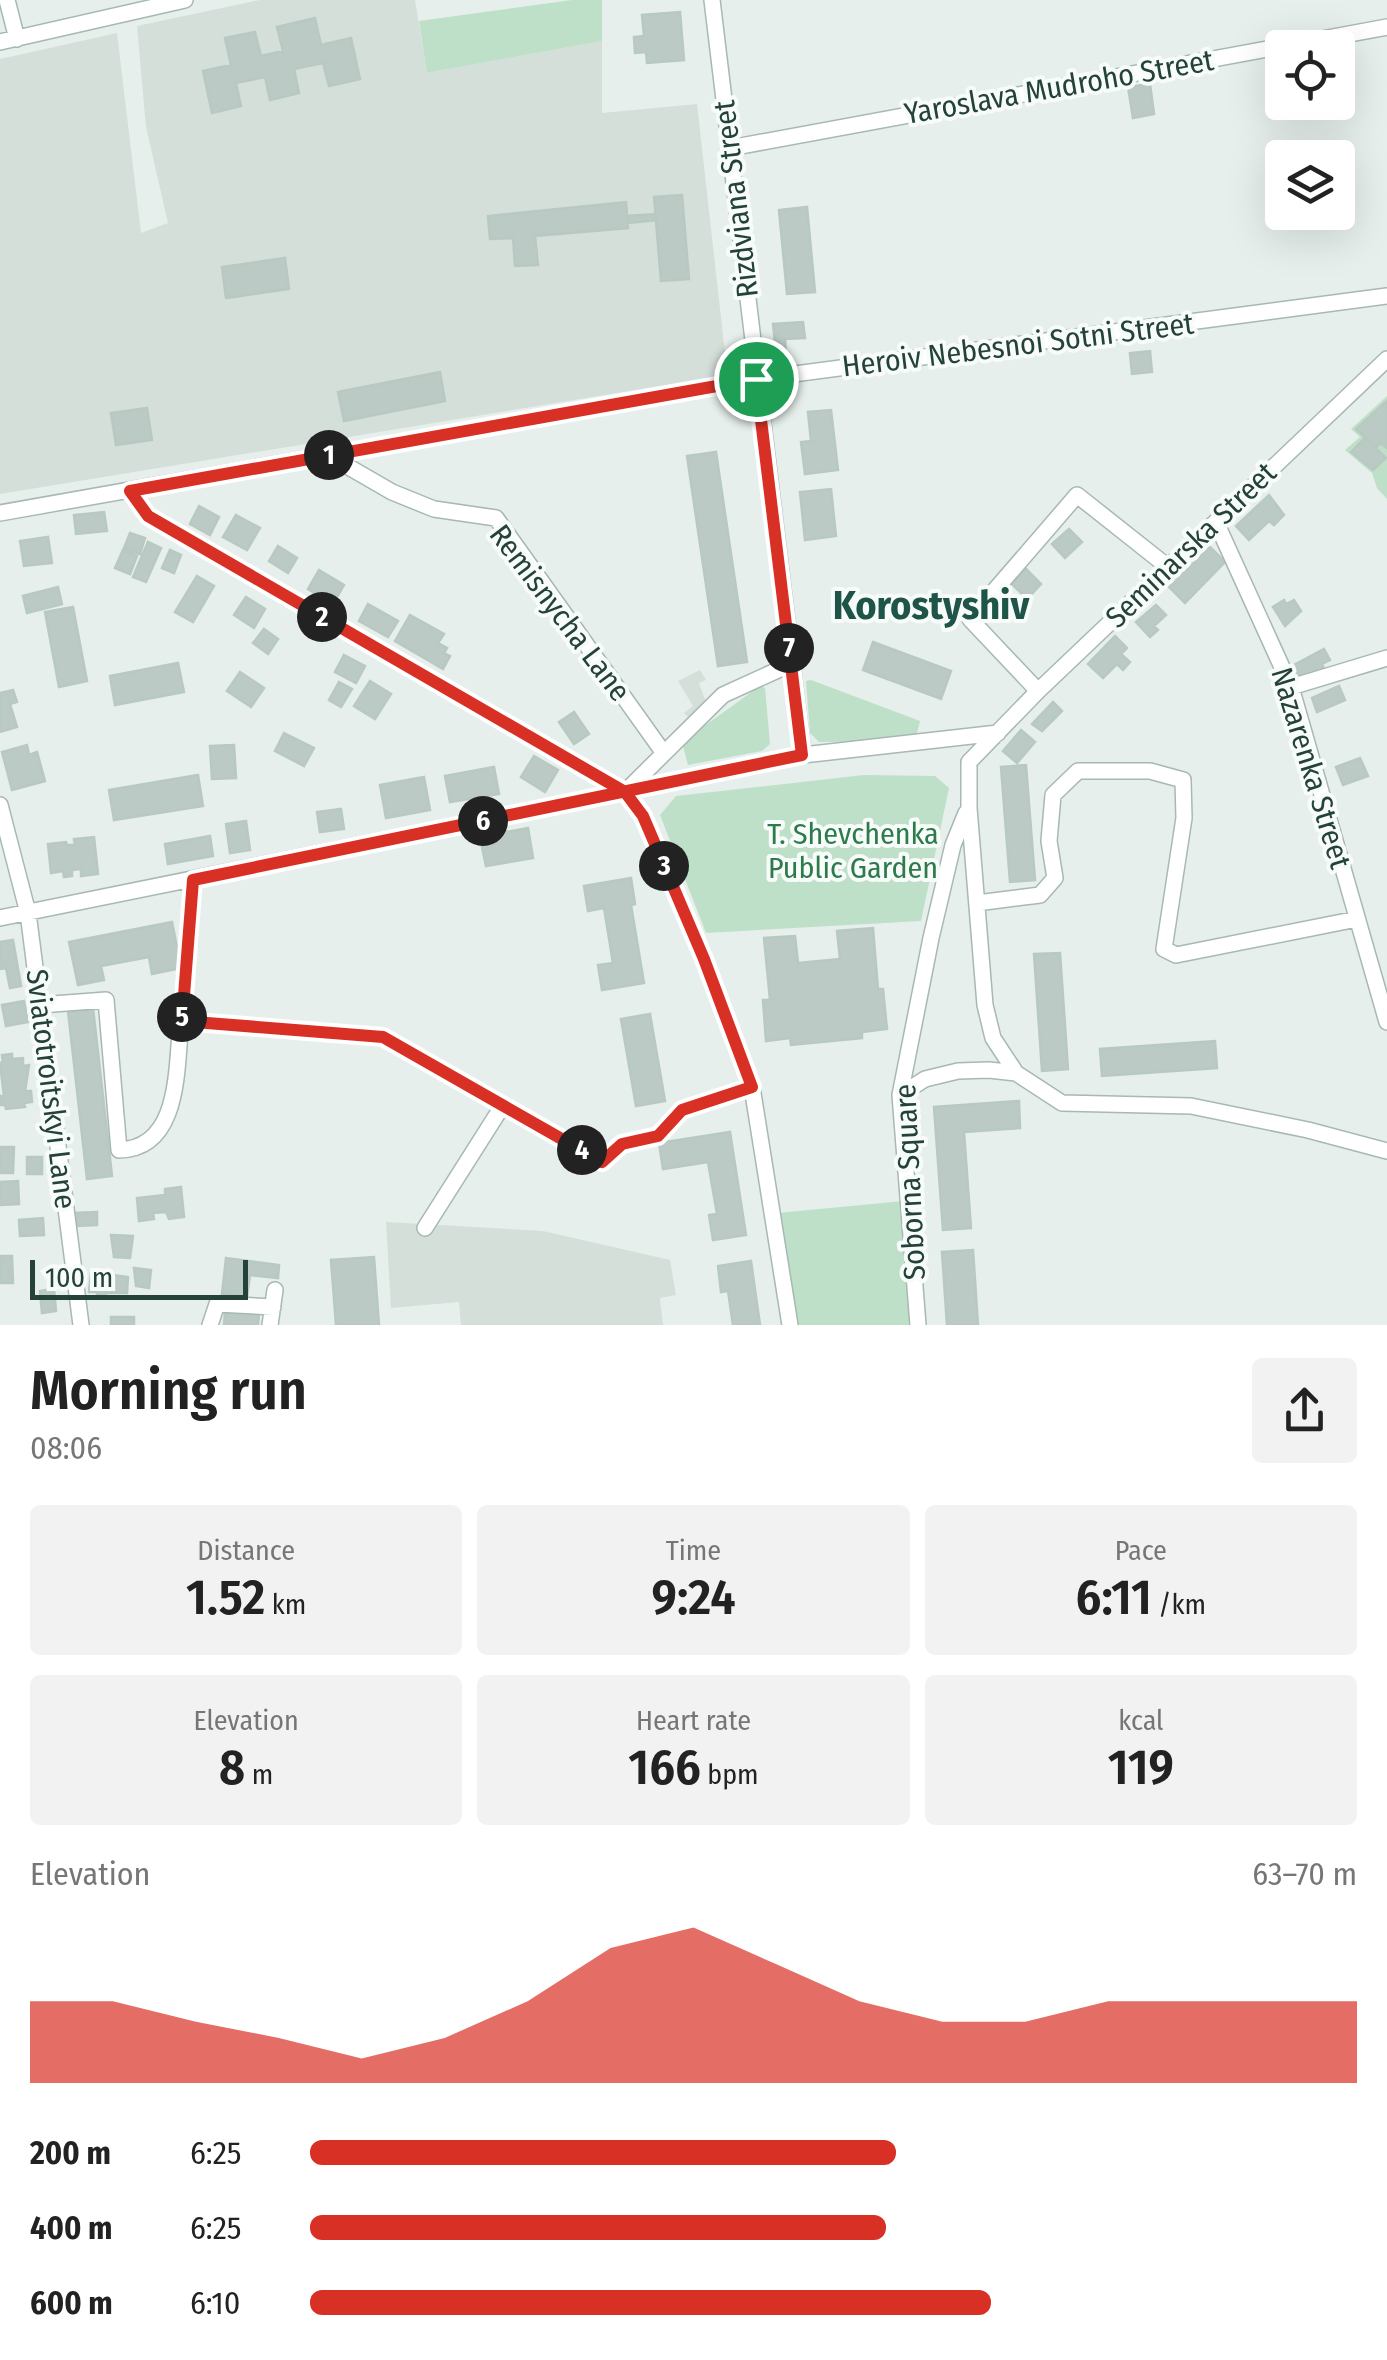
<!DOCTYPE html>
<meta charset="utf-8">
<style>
:root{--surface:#fff;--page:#f2f2f2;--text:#222;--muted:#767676;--accent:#d93025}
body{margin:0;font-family:"Fira Sans Condensed",sans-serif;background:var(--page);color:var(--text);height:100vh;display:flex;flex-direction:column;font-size:38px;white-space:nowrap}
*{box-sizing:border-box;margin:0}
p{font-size:32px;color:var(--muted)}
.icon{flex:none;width:55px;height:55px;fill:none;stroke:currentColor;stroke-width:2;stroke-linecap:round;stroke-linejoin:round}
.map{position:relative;height:1325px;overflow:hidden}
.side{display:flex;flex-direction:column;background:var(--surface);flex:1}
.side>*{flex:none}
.buttons{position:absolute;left:1265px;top:30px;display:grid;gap:20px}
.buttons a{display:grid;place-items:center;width:90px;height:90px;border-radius:10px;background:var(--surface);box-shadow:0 10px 40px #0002;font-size:50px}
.scale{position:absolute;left:30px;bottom:25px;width:218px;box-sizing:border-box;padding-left:10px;border:5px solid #24423a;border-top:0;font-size:28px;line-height:35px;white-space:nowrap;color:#24423a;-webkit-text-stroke:8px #f7fbf9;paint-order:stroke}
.pin{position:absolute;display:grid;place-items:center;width:85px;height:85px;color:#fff;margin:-42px;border:5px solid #fff;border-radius:50%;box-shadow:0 2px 10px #0007}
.km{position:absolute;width:50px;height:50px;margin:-25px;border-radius:50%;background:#222;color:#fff;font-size:28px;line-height:50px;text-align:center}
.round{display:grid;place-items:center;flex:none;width:105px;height:105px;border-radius:10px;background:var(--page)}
.summary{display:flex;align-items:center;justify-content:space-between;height:170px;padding:0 30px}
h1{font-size:55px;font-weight:600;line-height:75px}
.stats{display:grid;grid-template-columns:repeat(3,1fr);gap:15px;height:170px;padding:10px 30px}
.stats div{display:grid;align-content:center;border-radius:10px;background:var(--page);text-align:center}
.stats b{font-size:50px;font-weight:600}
.stats small{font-size:28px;font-weight:400}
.stats p{font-size:28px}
.chart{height:280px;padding:20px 30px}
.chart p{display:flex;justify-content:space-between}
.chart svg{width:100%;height:180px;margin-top:10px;fill:var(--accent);opacity:.7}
ul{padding:0 30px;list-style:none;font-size:32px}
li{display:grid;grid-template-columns:160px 120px 1fr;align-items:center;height:75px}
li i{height:25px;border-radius:12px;background:var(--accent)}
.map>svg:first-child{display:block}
.built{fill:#d4dfda}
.green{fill:#bfe0c8}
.building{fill:#bbcac4;stroke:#b8c9c2;stroke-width:2.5}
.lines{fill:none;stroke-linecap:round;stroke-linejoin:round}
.minor-casing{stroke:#a8b8b2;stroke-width:18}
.minor{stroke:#fff;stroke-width:15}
.route-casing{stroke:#fff;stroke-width:20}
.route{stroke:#d93025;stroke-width:12}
.labels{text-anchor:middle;stroke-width:8;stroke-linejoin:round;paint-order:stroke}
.street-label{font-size:30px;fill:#24423a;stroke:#f7fbf9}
.park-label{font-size:30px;fill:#2d7a4b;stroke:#f7fbf9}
.district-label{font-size:40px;font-weight:bold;fill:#1f5548;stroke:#f7fbf9}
</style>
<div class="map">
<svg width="1387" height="1325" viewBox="0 0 1387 1325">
<rect width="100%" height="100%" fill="#e6efeb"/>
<path class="built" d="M260 0H415L427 73 602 41V113L697 104 727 371 721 376 0 494V59L117 33 141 233 168 223 146 127 137 26Z
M700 670 706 680 699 683 707 705 690 719 684 713 693 706 678 681Z
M386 1222 543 1231 670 1260 676 1295 660 1298 663 1325H461L459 1302 391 1308Z"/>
<path class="green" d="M572 0H602V41L427 73 419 21Z
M1387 396V499L1377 488 1372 473 1345 450 1360 437 1351 429Z
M811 680 920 721 915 741 819 742 810 733 806 681Z
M760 686 765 688 770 744 762 751 688 765 682 742Z
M864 775 935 776 949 788 921 921 706 933 660 815 676 796Z
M904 1201 911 1325H795L777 1213Z"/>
<path class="building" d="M680 12 684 60 647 63 646 52 635 53 634 37 644 36 642 15Z
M315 18 321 45 351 38 360 79 329 86 323 63 294 69 299 93 270 100 265 77 236 83 241 106 212 113 203 71 231 65 225 38 255 32 261 56 283 51 277 27Z
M1150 84 1154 114 1133 118 1128 87Z
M682 195 689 279 661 281 654 197Z
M626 202 628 228 535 236 538 265 515 266 513 238 490 239 488 216Z
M807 207 815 292 787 294 779 210Z
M656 214V220L627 223V216Z
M285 258 289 289 226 298 222 267Z
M803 322 805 338 785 339 786 353 776 354 773 324Z
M1150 351 1152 372 1132 374 1130 353Z
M440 372 445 401 344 421 338 392Z
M1387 401V448L1380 443 1376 448 1356 429Z
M147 408 152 440 116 445 111 413Z
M831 410 838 470 805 474 801 442 811 441 808 412Z
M1365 438 1386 458 1373 470 1351 452Z
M716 452 747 662 718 666 687 456Z
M831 489 836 536 805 540 800 492Z
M1269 495 1284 515 1274 525 1269 521 1249 540 1236 526Z
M199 506 219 517 210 535 190 524Z
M104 512 107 531 76 534 74 515Z
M236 515 260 528 247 550 223 537Z
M1069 529 1082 542 1065 558 1052 544Z
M130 533 145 538 140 554 124 548Z
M48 537 52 563 24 566 20 541Z
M148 542 161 548 146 582 133 577Z
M278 546 297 558 288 573 269 561Z
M1210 547 1225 562 1185 603 1169 587Z
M123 550 137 556 130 574 115 568Z
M170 550 181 555 174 573 162 568Z
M1026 569 1041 584 1027 599 1011 583Z
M319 570 344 585 333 604 308 589Z
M197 576 214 586 193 622 175 612Z
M58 587 62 604 27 613 23 596Z
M246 597 265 609 254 628 234 615Z
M1284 600 1286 604 1294 600 1301 611 1285 626 1273 607Z
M368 604 398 621 388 637 359 621Z
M1156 605 1166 615 1154 626 1158 630 1150 637 1136 622Z
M73 607 87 681 59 687 45 612Z
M410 615 444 634 438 643 447 648 444 653 450 656 443 669 395 641Z
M264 629 278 639 268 654 253 643Z
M1115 636 1127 648 1121 654 1130 662 1123 670 1117 664 1103 678 1088 664Z
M873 642 951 671 941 699 863 670Z
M1324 649 1330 660 1322 664 1326 673 1299 681 1292 666Z
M344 655 365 666 356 683 335 672Z
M178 663 184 692 115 705 110 676Z
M240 672 264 688 251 707 227 691Z
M370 681 391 694 375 719 354 706Z
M339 682 352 689 341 707 329 700Z
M1339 686 1345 700 1317 712 1312 698Z
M13 690 17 702 10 704 17 727 0 732V693Z
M1053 702 1062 711 1042 731 1032 724Z
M574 712 589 734 574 744 559 722Z
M1021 730 1035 742 1017 763 1003 751Z
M284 733 314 748 304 766 275 751Z
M27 745 29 755 37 752 45 781 12 790 2 752Z
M234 745 236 778 212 779 210 746Z
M534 756 558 770 545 792 521 777Z
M1360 758 1368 776 1343 785 1336 767Z
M1026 765 1035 880 1010 882 1001 767Z
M494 767 499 794 450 802 445 776Z
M198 775 203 806 114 820 109 790Z
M424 777 430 810 386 818 380 785Z
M341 809 344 829 320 832 317 812Z
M246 821 250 850 230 853 226 824Z
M528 828 533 858 486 866 480 837Z
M210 836 213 856 168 864 165 844Z
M94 837 98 874 81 876V869L72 870V876L64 877 63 871 51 873 48 844 66 842 67 845H75L74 839Z
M631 878 635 904 631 905 644 983 602 990 598 965 613 963 604 908 588 911 584 886Z
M172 922 181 968 152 974 149 957 101 966 104 980 78 985 69 942Z
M873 928 878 989H883L887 1029 862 1032V1038L791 1045 790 1038 766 1041 763 1000H770L764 938 795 936 798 963 840 959 837 931Z
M13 940 21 986 10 988 6 968 0 969V942Z
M1060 953 1068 1069 1042 1071 1034 954Z
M24 1001 28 1022 6 1026 2 1005Z
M93 1008 112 1176 87 1179 68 1011Z
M650 1014 665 1101 636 1106 621 1019Z
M1215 1041 1217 1068 1102 1076 1100 1049Z
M12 1054V1059L23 1058V1066L29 1065 25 1091H31L32 1102 24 1103 25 1107 6 1109 5 1105H0V1096H4L0 1063 3 1062 2 1055Z
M1019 1101 1020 1128 964 1132 971 1228 943 1230 934 1107Z
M730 1132 746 1235 713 1240 709 1215 717 1214 708 1162 663 1169 659 1143Z
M0 1147H14L13 1173H0Z
M27 1157H42V1174H27Z
M18 1181 19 1204 0 1205V1182Z
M181 1187 184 1217 169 1219 166 1212 153 1213 154 1219 139 1221 137 1198 165 1195V1189Z
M97 1212V1225L75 1226 74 1213Z
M43 1218 44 1235 20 1236 19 1220Z
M111 1235 133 1236 130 1258 114 1257Z
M973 1250 978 1325H947L942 1252Z
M0 1256H12L13 1283H0Z
M374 1257 379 1325H336L331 1260Z
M226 1258 279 1265 278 1278 250 1275 247 1297 222 1294Z
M751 1261 760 1325H733L728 1291 721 1292 718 1266Z
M134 1268 151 1270 149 1288 136 1286Z
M91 1272 128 1277 127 1293H106V1298H97V1292H89Z
M54 1289 56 1311 42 1313 40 1291Z
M225 1312 259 1314 258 1325H224Z
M111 1317H134V1325H111Z"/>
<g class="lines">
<g class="minor-casing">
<path id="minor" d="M7 0 17 39
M712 0 803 755
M0 42 185 0
M730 148 1387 27
M328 455 392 492 434 509 496 518 663 752
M130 491 149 516 625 792 643 816 704 959 752 1087 790 1325
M0 513 756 379 1387 296
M1216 522 1291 687 1387 1022
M1291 687 1387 658
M1038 691 970 619 1077 495 1168 567
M625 792 723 695 791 664
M0 805 28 913 81 1325
M193 879 181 1021 383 1037 602 1162 622 1144 658 1136 682 1110 752 1087
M977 903 1040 895 1055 878 1049 841 1053 795 1078 771H1150L1183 780 1184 818 1164 949 1176 955 1357 919
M0 918 803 755 998 733
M40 1005 106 1000 119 1150C181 1149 176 1067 181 1021
M1016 1073 993 1038 985 1005 969 808V762L1038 691 1387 359
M900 1095 925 1079 958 1071 989 1070 1016 1073 1062 1103 1191 1106 1308 1130 1387 1151
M425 1228 503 1105
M210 1325 217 1304 273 1307
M270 1325 275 1290
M918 1325 900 1095 931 938 953 845 966 813"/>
</g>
<use href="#minor" class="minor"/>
</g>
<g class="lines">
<g class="route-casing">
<path id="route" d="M756 379 130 491 148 516 625 792 643 816 704 959 752 1087 682 1110 658 1136 622 1144 602 1162 383 1037 182 1021 193 880 802 755 756 379"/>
</g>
<use href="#route" class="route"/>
</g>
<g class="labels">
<g class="street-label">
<text transform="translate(1059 87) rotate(-10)" y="10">Yaroslava Mudroho Street</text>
<text transform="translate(736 199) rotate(-97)" y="10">Rizdviana Street</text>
<text transform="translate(1018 345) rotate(-7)" y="10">Heroiv Nebesnoi Sotni Street</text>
<text transform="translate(1191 545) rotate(-44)" y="10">Seminarska Street</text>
<text transform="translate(560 613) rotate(53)" y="10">Remisnycha Lane</text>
<text transform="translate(1311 768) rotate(73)" y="10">Nazarenka Street</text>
<text transform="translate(51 1089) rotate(83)" y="10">Sviatotroitskyi Lane</text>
<text transform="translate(910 1182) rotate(-93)" y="10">Soborna Square</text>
</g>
<g class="park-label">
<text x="853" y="844">T. Shevchenka<tspan x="853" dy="34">Public Garden</tspan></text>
</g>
<g class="district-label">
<text x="931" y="619">Korostyshiv</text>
</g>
</g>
</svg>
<div class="buttons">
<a><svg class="icon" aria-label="locate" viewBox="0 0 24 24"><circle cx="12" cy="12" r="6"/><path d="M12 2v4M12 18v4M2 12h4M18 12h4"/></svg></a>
<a><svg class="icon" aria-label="layers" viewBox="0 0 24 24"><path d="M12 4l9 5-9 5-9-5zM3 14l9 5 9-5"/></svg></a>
</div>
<div class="scale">100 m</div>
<div class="pin" style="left:756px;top:379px;background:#1e9e55"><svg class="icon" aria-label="arrive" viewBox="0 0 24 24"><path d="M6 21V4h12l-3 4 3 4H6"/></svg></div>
<b class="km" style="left:329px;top:455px">1</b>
<b class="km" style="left:322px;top:617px">2</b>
<b class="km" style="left:664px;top:866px">3</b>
<b class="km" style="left:582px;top:1150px">4</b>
<b class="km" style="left:182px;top:1017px">5</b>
<b class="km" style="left:483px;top:821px">6</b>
<b class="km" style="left:789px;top:648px">7</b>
</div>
<section class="side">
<div class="summary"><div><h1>Morning run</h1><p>08:06</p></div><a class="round"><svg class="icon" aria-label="share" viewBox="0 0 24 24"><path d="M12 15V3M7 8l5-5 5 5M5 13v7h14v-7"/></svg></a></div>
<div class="stats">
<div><p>Distance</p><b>1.52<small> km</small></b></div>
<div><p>Time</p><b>9:24</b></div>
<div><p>Pace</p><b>6:11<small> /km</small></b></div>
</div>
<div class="stats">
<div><p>Elevation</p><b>8<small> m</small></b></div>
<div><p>Heart rate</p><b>166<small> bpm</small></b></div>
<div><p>kcal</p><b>119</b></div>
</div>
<div class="chart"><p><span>Elevation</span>63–70 m</p>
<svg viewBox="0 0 160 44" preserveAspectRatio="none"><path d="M0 44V24L10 24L20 29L30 33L40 38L50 33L60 24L70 11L80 6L90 15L100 24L110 29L120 29L130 24L140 24L150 24L160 24V44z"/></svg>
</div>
<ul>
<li><b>200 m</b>6:25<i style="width:56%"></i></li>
<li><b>400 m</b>6:25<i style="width:55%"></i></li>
<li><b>600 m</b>6:10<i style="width:65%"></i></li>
</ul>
</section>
